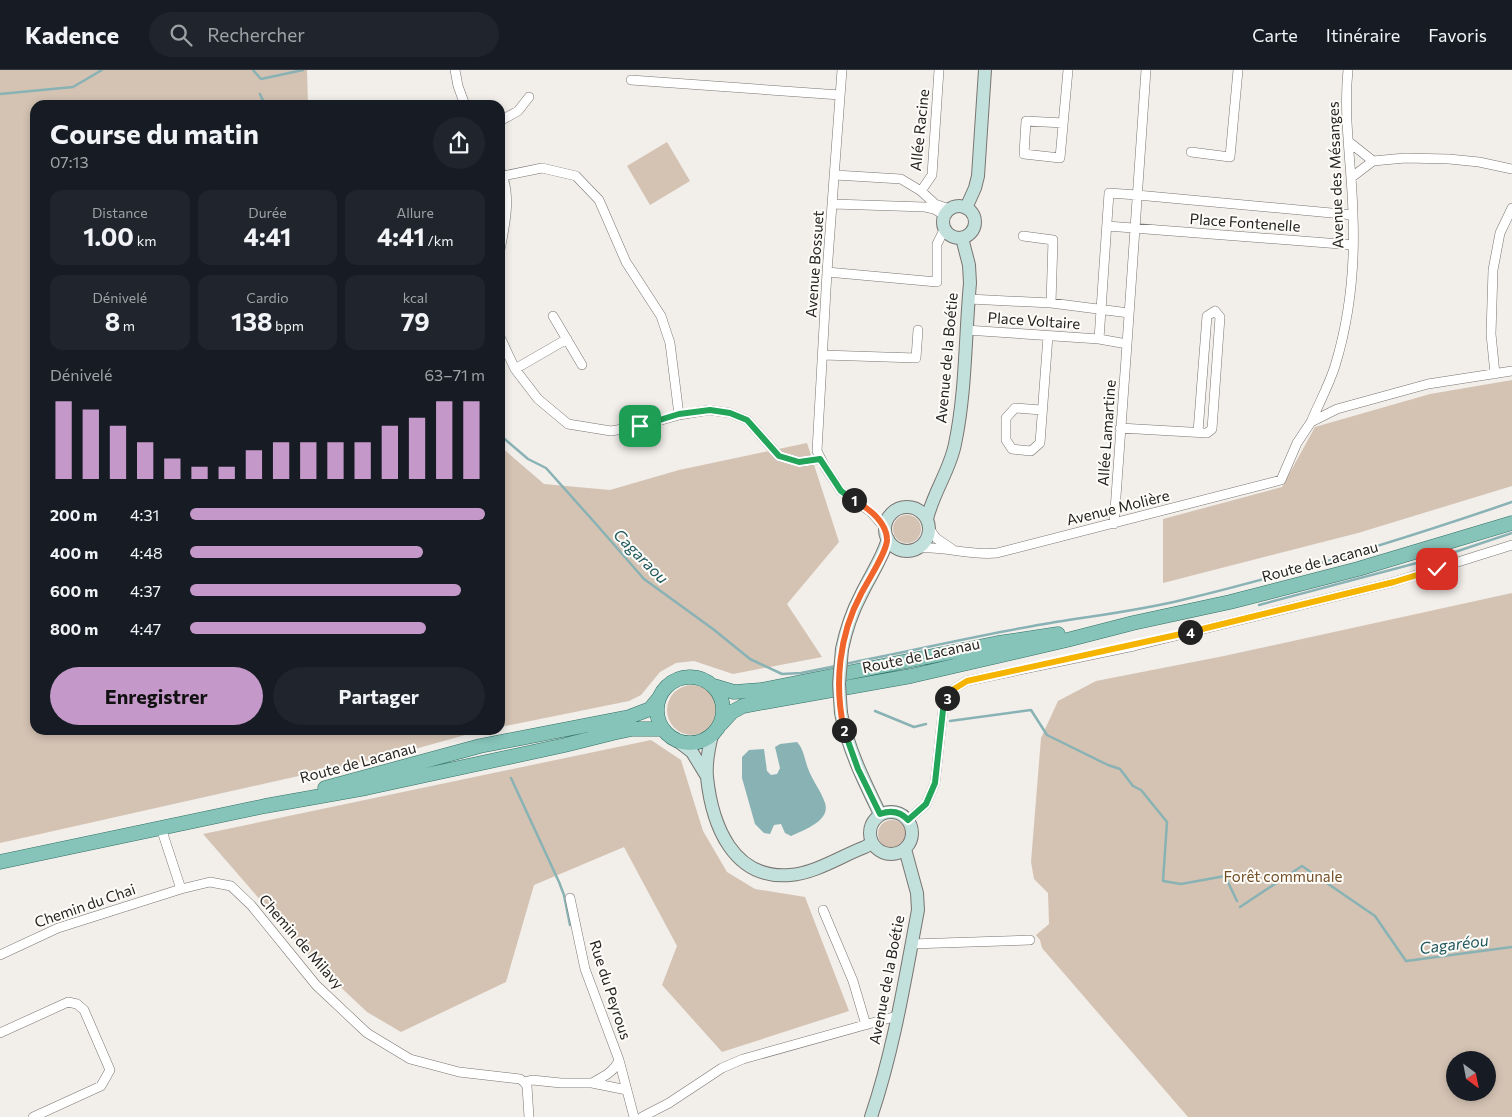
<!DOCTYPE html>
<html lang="fr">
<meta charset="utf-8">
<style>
:root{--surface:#171b24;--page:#20242c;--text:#f1f3f6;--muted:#9ea1a6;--line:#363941;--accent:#c499c9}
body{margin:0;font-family:Commissioner,sans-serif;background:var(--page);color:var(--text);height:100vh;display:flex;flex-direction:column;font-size:19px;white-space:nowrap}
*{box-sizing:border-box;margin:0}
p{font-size:16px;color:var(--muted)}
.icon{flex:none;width:28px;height:28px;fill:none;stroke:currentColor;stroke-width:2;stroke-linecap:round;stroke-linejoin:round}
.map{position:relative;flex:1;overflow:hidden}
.panel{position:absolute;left:30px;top:30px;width:475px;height:635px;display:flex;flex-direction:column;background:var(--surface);border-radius:15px;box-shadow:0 2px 8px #0003}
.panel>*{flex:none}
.needle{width:32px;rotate:148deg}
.buttons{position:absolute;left:1446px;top:981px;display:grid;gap:10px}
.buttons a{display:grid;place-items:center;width:50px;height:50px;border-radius:50%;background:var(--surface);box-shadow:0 2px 8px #0003;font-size:25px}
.pin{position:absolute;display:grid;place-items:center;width:42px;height:42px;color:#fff;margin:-21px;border-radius:10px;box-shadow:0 2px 8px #0006}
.km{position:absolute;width:25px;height:25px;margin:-12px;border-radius:50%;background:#222;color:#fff;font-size:14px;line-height:25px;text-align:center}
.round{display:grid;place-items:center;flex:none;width:52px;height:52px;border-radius:26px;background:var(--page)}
.summary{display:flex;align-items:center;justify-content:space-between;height:85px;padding:0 20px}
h1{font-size:28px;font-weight:700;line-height:38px}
.figures{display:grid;grid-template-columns:repeat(3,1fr);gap:8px;height:85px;padding:5px 20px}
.figures div{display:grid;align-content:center;border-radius:12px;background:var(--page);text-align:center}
.figures b{font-size:25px;font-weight:700}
.figures small{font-size:14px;font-weight:400}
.figures p{font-size:14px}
.chart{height:140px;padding:10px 20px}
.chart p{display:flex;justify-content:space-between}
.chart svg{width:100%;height:90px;margin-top:5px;stroke:var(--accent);stroke-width:6}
.button{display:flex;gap:10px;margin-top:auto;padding:10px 20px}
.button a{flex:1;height:58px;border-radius:30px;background:var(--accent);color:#111;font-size:20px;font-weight:700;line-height:58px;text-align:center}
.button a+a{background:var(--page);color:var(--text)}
ul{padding:0 20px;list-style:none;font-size:16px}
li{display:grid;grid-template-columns:80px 60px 1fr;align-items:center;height:38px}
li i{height:12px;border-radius:6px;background:var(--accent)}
header{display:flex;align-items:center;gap:30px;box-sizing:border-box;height:70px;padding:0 25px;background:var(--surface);border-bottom:1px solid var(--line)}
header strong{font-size:24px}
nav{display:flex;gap:28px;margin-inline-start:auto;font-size:18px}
.search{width:350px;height:45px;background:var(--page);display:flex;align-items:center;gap:12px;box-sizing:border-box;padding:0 18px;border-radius:28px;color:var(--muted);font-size:19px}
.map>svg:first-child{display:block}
.green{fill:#d4c3b3;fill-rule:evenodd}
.water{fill:#89b2b5}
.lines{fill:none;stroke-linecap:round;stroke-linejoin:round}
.stream{stroke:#89b2b5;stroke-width:2.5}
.minor-casing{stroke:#797571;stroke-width:10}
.secondary-casing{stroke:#797571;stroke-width:14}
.primary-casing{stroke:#307166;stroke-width:15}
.minor{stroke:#fff;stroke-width:9}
.secondary{stroke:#c3e1dc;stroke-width:12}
.primary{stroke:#86c3b9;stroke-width:14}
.secondary-bridge-casing{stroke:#797571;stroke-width:14;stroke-linecap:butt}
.secondary-bridge{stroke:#c3e1dc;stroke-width:12}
.split-1-casing{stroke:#fff;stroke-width:10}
.split-2-casing{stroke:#fff;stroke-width:10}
.split-3-casing{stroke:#fff;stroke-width:10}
.split-4-casing{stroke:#fff;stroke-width:10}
.split-5-casing{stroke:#fff;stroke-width:10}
.split-1{stroke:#22a559;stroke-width:6}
.split-2{stroke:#f0652b;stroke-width:6}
.split-3{stroke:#22a559;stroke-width:6}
.split-4{stroke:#f5b400;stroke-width:6}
.split-5{stroke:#f5b400;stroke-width:6}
.labels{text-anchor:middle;stroke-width:4;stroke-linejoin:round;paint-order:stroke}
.street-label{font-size:15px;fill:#242321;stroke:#fefcf9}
.park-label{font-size:15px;fill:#734f26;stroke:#fefcf9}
.water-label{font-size:16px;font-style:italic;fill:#1e585c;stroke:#fefcf9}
</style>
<header>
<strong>Kadence</strong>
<div class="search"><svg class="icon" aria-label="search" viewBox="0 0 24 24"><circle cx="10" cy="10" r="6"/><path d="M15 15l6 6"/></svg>Rechercher</div>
<nav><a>Carte</a><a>Itinéraire</a><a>Favoris</a></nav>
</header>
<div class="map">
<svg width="1512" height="1047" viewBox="0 0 1512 1047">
<rect width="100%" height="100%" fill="#f2eeea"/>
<path class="green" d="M0 0H307L308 35H35V660H483L397 684 0 773Z
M667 72 690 111 650 135 627 96Z
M1512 310V416L1358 463 1163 513V449L1282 417 1315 357 1430 324Z
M807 373 839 472 787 534 822 587 733 604 694 591 676 593 660 602 641 625 629 631 500 657V376L544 414 610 420 679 400Z
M893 459a14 14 0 1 1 28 0a14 14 0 1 1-28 0Z
M1512 523V1047H1188L1042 878 1040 870 1036 865 1049 854 1048 823 1034 809 1031 792 1041 668 1058 631 1096 611 1224 586ZM1455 990H1488V1022H1455Z
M667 640a25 25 0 1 1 50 0a25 25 0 1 1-50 0Z
M651 670 681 690 703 761 727 802 755 819 805 827 849 941 722 982 662 915 677 876 624 777 534 815 506 912 401 962 367 942 315 893 203 764Z
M878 764a14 14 0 1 1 28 0a14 14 0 1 1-28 0Z"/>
<path class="water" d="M797 672C804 679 805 692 809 701 813 711 822 723 825 733 831 751 803 760 791 766L785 763 781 754 774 755 770 764 764 763 755 754 742 708V687L749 680 764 679 767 701 771 705 777 704 780 698 775 677 780 674Z"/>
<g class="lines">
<path class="stream" d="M253 0 261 9 303 0
M0 24 73 17 102 0
M260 24 265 35
M500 365 528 389 546 398 596 454 644 509 713 559 750 589 782 604 801 603 836 596
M1259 535 1443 486 1512 463
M844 594C907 582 970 567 1033 556 1083 547 1133 542 1182 530 1294 503 1404 469 1512 432
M875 641 914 657 926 654
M950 651 1031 640 1047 665 1108 695 1120 699 1133 716 1141 720 1167 752 1163 811 1181 814 1225 806 1237 831
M511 708 559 812 564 825 570 855
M1240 837 1302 796 1375 846 1406 891 1512 877"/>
<g class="minor-casing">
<path id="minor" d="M455 0 458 16 465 35
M842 0 827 202 817 381 825 397 841 421 871 442 885 458
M1146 0 1127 274 1099 269 1109 123 1137 125 1353 145
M631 10 840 25
M500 51 518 41 529 27
M1063 53 1026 51 1024 84 1060 88 1068 0
M1349 72 1373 91
M1191 82 1230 87 1238 0
M500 100C512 125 505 154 500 180
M835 105 901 109 921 121 935 134 949 139
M503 106 542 98 576 106 599 130 626 192 661 246 670 273 679 345
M1352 107 1373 91 1405 88 1449 89 1479 92 1512 99
M921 121 932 105 939 0
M833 134 925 137 934 139 944 145
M1107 156 1353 175
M1023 166 1053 170 1051 233
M827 202 937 212V174L944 160
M969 229 1051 233 1129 243
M553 246 582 295
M966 260 1099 269
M500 267 515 299 538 329 568 354 611 361 640 356 679 345 709 340 730 343 747 350 779 386 799 392 821 389
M823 285 916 288 918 260
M515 299 567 269
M1495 304 1491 264 1493 200 1500 163 1512 138
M1041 340 1015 338 1006 348V370L1012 379 1031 381 1040 373 1048 266
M1311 352C1319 333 1329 315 1335 296 1350 247 1355 195 1353 145 1352 97 1343 48 1348 0
M1120 358 1207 363 1212 359 1220 247 1215 241 1207 246 1198 362
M1114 454 1127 274
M929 458 936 468 952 479
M919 478C945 476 969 486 997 483L1281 410 1297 373 1311 352 1337 339 1428 314 1512 301
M908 750 926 734 935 713 944 631 954 619 967 611 1134 576 1394 512 1512 475
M161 758 181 819
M570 828 585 899 619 990 634 1047
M823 840 853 911 866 955
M911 874 1030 870
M0 885 58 858 181 819 210 812 231 816 251 835 316 915 367 963 410 989 459 1002 520 1009 524 1012 532 1010 561 1013H592L627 1020
M0 963 68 932 77 934 84 940 110 1000 101 1016 33 1047
M524 1012 527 1016 529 1047
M592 1013C603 1007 614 1002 619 990
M642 1047 669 1033 722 998 743 989 897 946"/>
</g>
<g class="secondary-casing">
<path id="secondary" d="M943 152a16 16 0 1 1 32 0a16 16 0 1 1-32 0Z
M966 138 975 118 978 106 985 0
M885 459a22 22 0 1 1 44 0a22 22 0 1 1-44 0Z
M927 449C933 423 950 400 955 374 966 322 965 267 970 213L969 195 962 168
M842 579C846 560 852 542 861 525 870 506 882 489 888 469
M841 643C848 679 864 711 880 744
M712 665C709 677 706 696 707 707 712 755 733 810 790 805 816 803 841 786 865 777L872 773
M679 672 692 682 706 705
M870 763a21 21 0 1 1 42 0a21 21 0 1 1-42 0Z
M871 1047C894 979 905 909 918 840L917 823 905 779"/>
</g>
<g class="primary-casing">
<path id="primary" d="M657 640a33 33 0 1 1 66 0a33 33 0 1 1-66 0Z
M714 616 734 622 761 620 998 573 1058 564
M721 654 732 642 743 636 911 606 1067 570 1133 553 1230 532 1358 499 1512 453
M325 718 480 676 629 647 650 639 659 628
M0 792 265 736 366 718 565 675 613 663 632 659H663"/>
</g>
<use href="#minor" class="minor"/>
<use href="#secondary" class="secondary"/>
<use href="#primary" class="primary"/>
<g class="secondary-bridge-casing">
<path id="secondary-bridge" d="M841 643 839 614 842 579"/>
</g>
<use href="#secondary-bridge" class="secondary-bridge"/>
</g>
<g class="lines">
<g class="split-1-casing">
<path id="split-1" d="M640 356 679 344 710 340 730 343 747 350 779 386 799 392 820 389 841 421 854 430"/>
</g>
<g class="split-2-casing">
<path id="split-2" d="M844 660C834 614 839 565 861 524 867 512 888 480 887 469 886 451 868 438 854 430"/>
</g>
<g class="split-3-casing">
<path id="split-3" d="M844 660 858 699 880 744C891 740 900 741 908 750L926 734 935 713 944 631 947 628"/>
</g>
<g class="split-4-casing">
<path id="split-4" d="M947 628 954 619 967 611 1190 562"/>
</g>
<g class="split-5-casing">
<path id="split-5" d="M1190 562 1394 512 1437 499"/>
</g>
<use href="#split-1" class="split-1"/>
<use href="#split-2" class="split-2"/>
<use href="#split-3" class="split-3"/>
<use href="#split-4" class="split-4"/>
<use href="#split-5" class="split-5"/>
</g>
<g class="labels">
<g class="street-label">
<text transform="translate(920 60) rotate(-84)" y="5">Allée Racine</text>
<text transform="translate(1336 105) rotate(-92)" y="5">Avenue des Mésanges</text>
<text transform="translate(1245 153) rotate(4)" y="5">Place Fontenelle</text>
<text transform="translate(815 194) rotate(-86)" y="5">Avenue Bossuet</text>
<text transform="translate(1034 251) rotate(4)" y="5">Place Voltaire</text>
<text transform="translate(947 288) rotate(-85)" y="5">Avenue de la Boétie</text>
<text transform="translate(1107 363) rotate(-86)" y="5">Allée Lamartine</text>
<text transform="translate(1118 438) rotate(-14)" y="5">Avenue Molière</text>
<text transform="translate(1320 492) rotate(-15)" y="5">Route de Lacanau</text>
<text transform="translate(921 586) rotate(-12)" y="5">Route de Lacanau</text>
<text transform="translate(358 693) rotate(-15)" y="5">Route de Lacanau</text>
<text transform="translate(85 836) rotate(-19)" y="5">Chemin du Chai</text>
<text transform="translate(301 872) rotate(49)" y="5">Chemin de Milavy</text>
<text transform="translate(887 910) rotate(-79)" y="5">Avenue de la Boétie</text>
<text transform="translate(610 920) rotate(72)" y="5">Rue du Peyrous</text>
</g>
<g class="park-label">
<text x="1283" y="812">Forêt communale</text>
</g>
<g class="water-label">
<text transform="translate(641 486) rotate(45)" y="6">Cagaraou</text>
<text transform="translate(1454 874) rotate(-7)" y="6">Cagaréou</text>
</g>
</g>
</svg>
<div class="buttons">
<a><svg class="needle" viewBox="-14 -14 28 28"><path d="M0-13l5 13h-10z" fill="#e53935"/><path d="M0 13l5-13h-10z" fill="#9ea1a6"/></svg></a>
</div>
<div class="pin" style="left:640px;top:356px;background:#1e9e55"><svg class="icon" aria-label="arrive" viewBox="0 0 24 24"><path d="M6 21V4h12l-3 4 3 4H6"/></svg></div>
<div class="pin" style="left:1437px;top:499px;background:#d93025"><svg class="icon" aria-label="check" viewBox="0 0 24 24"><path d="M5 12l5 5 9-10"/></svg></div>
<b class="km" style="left:854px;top:430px">1</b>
<b class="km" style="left:844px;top:660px">2</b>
<b class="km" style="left:947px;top:628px">3</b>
<b class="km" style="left:1190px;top:562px">4</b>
<section class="panel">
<div class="summary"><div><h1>Course du matin</h1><p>07:13</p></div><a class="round"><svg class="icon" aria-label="share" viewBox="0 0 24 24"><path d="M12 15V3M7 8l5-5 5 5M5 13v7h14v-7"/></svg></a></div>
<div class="figures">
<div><p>Distance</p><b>1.00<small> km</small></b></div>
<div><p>Durée</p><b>4:41</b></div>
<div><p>Allure</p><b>4:41<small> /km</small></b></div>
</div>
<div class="figures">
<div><p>Dénivelé</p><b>8<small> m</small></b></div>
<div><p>Cardio</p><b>138<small> bpm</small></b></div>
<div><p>kcal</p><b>79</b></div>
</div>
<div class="chart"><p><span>Dénivelé</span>63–71 m</p>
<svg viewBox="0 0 160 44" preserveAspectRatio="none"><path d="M5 44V6M15 44V10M25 44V18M35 44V26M45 44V34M55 44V38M65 44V38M75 44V30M85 44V26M95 44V26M105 44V26M115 44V26M125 44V18M135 44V14M145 44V6M155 44V6"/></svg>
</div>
<ul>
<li><b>200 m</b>4:31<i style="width:100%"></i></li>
<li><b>400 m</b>4:48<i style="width:79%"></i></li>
<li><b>600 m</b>4:37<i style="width:92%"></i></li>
<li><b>800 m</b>4:47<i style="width:80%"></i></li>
</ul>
<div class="button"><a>Enregistrer</a><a>Partager</a></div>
</section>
</div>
